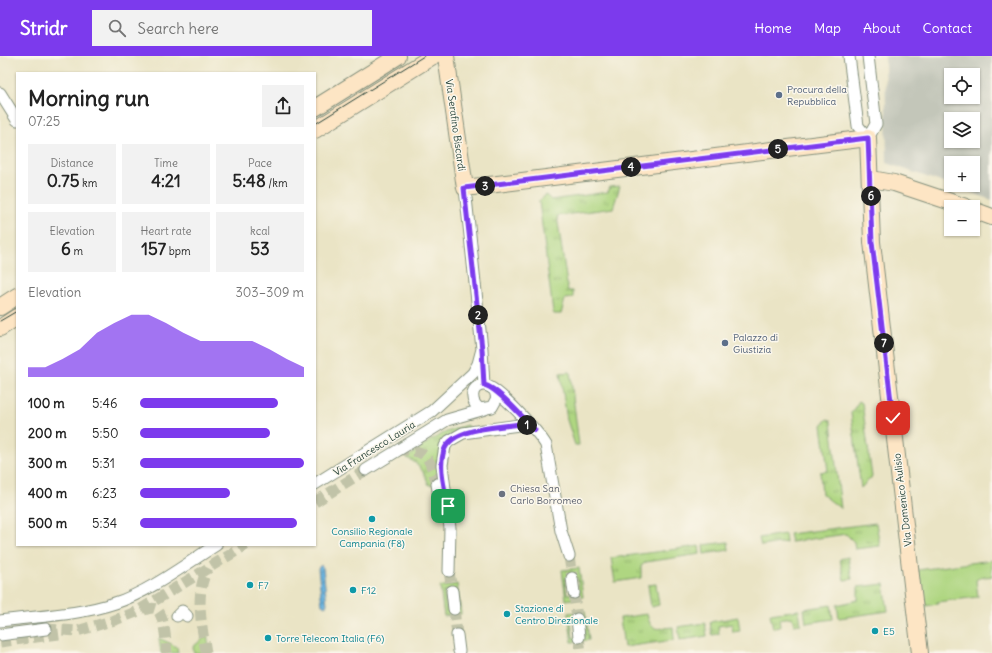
<!DOCTYPE html>
<meta charset="utf-8">
<style>
:root{--surface:#fff;--page:#f2f2f2;--text:#222;--muted:#767676;--accent:#7c3aed}
body{margin:0;font-family:Delius,sans-serif;background:var(--page);color:var(--text);height:100vh;display:flex;flex-direction:column;font-size:15px;white-space:nowrap}
*{box-sizing:border-box;margin:0}
p{font-size:13px;color:var(--muted)}
.icon{flex:none;width:22px;height:22px;fill:none;stroke:currentColor;stroke-width:2;stroke-linecap:round;stroke-linejoin:round}
.map{position:relative;flex:1;overflow:hidden}
.sheet{position:absolute;left:16px;top:16px;width:300px;height:474px;display:flex;flex-direction:column;background:var(--surface);border-radius:0px;box-shadow:0 1px 3px #0004}
.sheet>*{flex:none}
.fabs{position:absolute;left:944px;top:12px;display:grid;gap:8px}
.fabs a{display:grid;place-items:center;width:36px;height:36px;border-radius:0px;background:var(--surface);box-shadow:0 1px 3px #0004;font-size:20px}
.pin{position:absolute;display:grid;place-items:center;width:34px;height:34px;color:#fff;margin:-17px;border-radius:8px;box-shadow:0 2px 6px #0006}
.km{position:absolute;width:20px;height:20px;margin:-10px;border-radius:50%;background:#222;color:#fff;font-size:11px;line-height:20px;text-align:center}
.round{display:grid;place-items:center;flex:none;width:42px;height:42px;border-radius:0px;background:var(--page)}
.head{display:flex;align-items:center;justify-content:space-between;height:68px;padding:0 12px}
h1{font-size:22px;font-weight:700;line-height:30px}
.metrics{display:grid;grid-template-columns:repeat(3,1fr);gap:6px;height:68px;padding:4px 12px}
.metrics div{display:grid;align-content:center;border-radius:0px;background:var(--page);text-align:center}
.metrics b{font-size:17px;font-weight:700}
.metrics small{font-size:11px;font-weight:400}
.metrics p{font-size:11px}
.chart{height:112px;padding:8px 12px}
.chart p{display:flex;justify-content:space-between}
.chart svg{width:100%;height:72px;margin-top:4px;fill:var(--accent);opacity:.7}
ul{padding:0 12px;list-style:none;font-size:13px}
li{display:grid;grid-template-columns:64px 48px 1fr;align-items:center;height:30px}
li i{height:10px;border-radius:5px;background:var(--accent)}
header{display:flex;align-items:center;gap:24px;box-sizing:border-box;height:56px;padding:0 20px;background:var(--accent);color:#fff}
header strong{font-size:19px}
nav{display:flex;gap:22px;margin-inline-start:auto;font-size:14px}
.search{width:280px;height:36px;background:var(--page);display:flex;align-items:center;gap:10px;box-sizing:border-box;padding:0 14px;border-radius:0px;color:var(--muted);font-size:15px}
.map>svg:first-child{display:block}
.industrial{fill:#c3c6b9;fill-rule:evenodd}
.grass{fill:#afd681;stroke:#678a5a}
.park{fill:url(#park-tufts);stroke:#678a5a;fill-rule:evenodd}
.water{fill:url(#water-waves);stroke:#427689}
.lines{fill:none;stroke-linecap:round;stroke-linejoin:round}
.minor-tunnel{stroke:#c1c3a8;stroke-width:11;stroke-dasharray:11 5.5;stroke-linecap:butt}
.minor-casing{stroke:#84907c;stroke-width:13}
.secondary-casing{stroke:#84907c;stroke-width:18}
.minor{stroke:#fff;stroke-width:11}
.secondary{stroke:#fde5c4;stroke-width:16}
.tram{stroke:#1f3d34;stroke-width:1}
.route-casing{stroke:#fff;stroke-width:8}
.route{stroke:#7c3aed;stroke-width:5}
.service-dot{fill:#5c6f8a;stroke:#fbf7ec;stroke-width:1.5}
.worship-dot{fill:#6b7280;stroke:#fbf7ec;stroke-width:1.5}
.culture-dot{fill:#0f9aa8;stroke:#fbf7ec;stroke-width:1.5}
.labels{text-anchor:middle;stroke-width:3;stroke-linejoin:round;paint-order:stroke}
.service-label{font-size:10px;fill:#4e5e75;stroke:#fbf7ec;text-anchor:start}
.street-label{font-size:10px;fill:#1f3d34;stroke:#fbf7ec}
.worship-label{font-size:10px;fill:#5b616d;stroke:#fbf7ec;text-anchor:start}
.culture-label{font-size:10px;fill:#0d838f;stroke:#fbf7ec;text-anchor:start}
</style>
<header>
<strong>Stridr</strong>
<div class="search"><svg class="icon" aria-label="search" viewBox="0 0 24 24"><circle cx="10" cy="10" r="6"/><path d="M15 15l6 6"/></svg>Search here</div>
<nav><a>Home</a><a>Map</a><a>About</a><a>Contact</a></nav>
</header>
<div class="map">
<svg width="992" height="597" viewBox="0 0 992 597">
<defs>
<pattern id="park-tufts" width="24" height="20" patternUnits="userSpaceOnUse"><rect width="24" height="20" fill="#afd681"/><path d="M3 7l-1-3M5 7V3M7 7l1-3M15 17l-1-3M17 17v-4M19 17l1-3" fill="none" stroke="#8eaf6a"/></pattern>
<pattern id="water-waves" width="16" height="10" patternUnits="userSpaceOnUse"><rect width="16" height="10" fill="#66b0de"/><path d="M0 5q4-4 8 0t8 0" fill="none" stroke="#5390b5"/></pattern>
</defs>
<rect width="100%" height="100%" fill="#fbf7ec"/>
<filter id="ink" filterUnits="userSpaceOnUse"><feTurbulence type="fractalNoise" baseFrequency=".025" numOctaves="2"/><feDisplacementMap in="SourceGraphic" scale="8" xChannelSelector="R" yChannelSelector="G"/><feConvolveMatrix kernelMatrix="1 2 1 2 8 2 1 2 1" color-interpolation-filters="sRGB"/></filter>
<filter id="wash" filterUnits="userSpaceOnUse"><feTurbulence type="fractalNoise" baseFrequency=".012" numOctaves="4" result="noise"/><feDisplacementMap in="SourceGraphic" scale="16" xChannelSelector="R" yChannelSelector="G"/><feGaussianBlur stdDeviation="0.9" result="paint"/><feColorMatrix in="noise" values="0 0 0 0 0 0 0 0 0 0 0 0 0 0 0 0 0 1.4 0 .05"/><feComposite in="paint" operator="in"/></filter>
<g filter="url(#wash)">
<rect width="100%" height="100%" fill="#eae4c5"/>
<path class="industrial" d="M885 0H992V144L887 107ZM951 19H973V41H951ZM951 63H973V85H951ZM951 107H973V129H951Z"/>
<path class="grass" d="M992 504V520L979 522 976 524 978 541 937 546V548L926 550 925 543H921L918 514Z"/>
<path class="park" d="M620 130 613 152 557 160 568 235H573V242L565 243 561 258H554L553 256 539 145 546 139 551 144 608 136 610 131Z
M570 316 579 389H575L567 364 560 317Z
M859 345 862 347 872 421 861 432 851 357Z
M827 363 831 366 841 453 822 438 820 416 828 415 822 369Z
M467 369 468 373 451 380 442 428 429 429C424 416 420 408 407 402 430 384 439 377 467 369Z
M876 467 880 490 855 493 854 486 846 478 791 486 789 478Z
M785 478 786 486 761 490 759 482Z
M728 486 729 494 704 498 703 489Z
M699 490 700 498 646 506 641 510V522L615 526 611 502Z
M848 501 852 523 844 524 840 503Z
M579 512 583 541 566 544 562 514ZM577 521 579 537 567 538 565 523Z
M457 528 461 558 444 560 440 531ZM456 534 459 552 447 554 444 536Z
M656 528 659 549 651 551 648 529Z
M884 528 888 555 839 562 837 549 858 544V531Z
M831 549 833 563 806 567 804 553Z
M799 554 801 568 794 569 792 561 779 563 780 571 773 572 770 558Z
M585 555 589 584 572 586 568 557ZM583 562 585 580 573 582 571 564Z
M647 558C651 576 656 573 673 571L674 584 624 591 620 562Z
M738 561 740 575 733 576 732 568 718 570 719 578 712 579 710 566Z
M705 567 707 580 680 584 678 571Z
M207 579 210 597H194L193 591Z
M159 582 177 591 178 597H161Z"/>
<path class="water" d="M321 509 323 512 327 548 325 551 322 549 318 512Z"/>
</g>
<g filter="url(#ink)">
<g class="lines">
<path class="minor-tunnel" d="M397 394C428 393 429 401 437 428
M315 446 366 414
M569 500 572 522
M449 515 452 535
M574 537 577 563
M454 553 457 579
M144 554C147 553 153 551 156 553 165 558 166 588 167 597
M46 573 77 575 115 564 136 556 246 489
M579 581 581 597
M0 586 59 578
M206 597C202 569 194 538 208 512"/>
<g class="minor-casing">
<path id="minor" d="M849 0 858 70 868 82 876 68 868 0
M0 37 17 64
M465 132 482 293 484 329
M495 335 497 342 492 351 481 353C470 348 469 329 484 329 496 329 539 377 546 389L561 475 569 500
M366 414 447 364 485 353
M315 428 432 355 473 317 478 308 482 293
M437 428 440 448
M449 515 450 472 442 409 445 390 449 385 463 377 519 369 533 372
M572 522 574 537
M452 535 454 553
M177 560 182 555 187 560
M577 563 579 581
M0 565C38 560 79 559 115 547 149 536 186 508 216 489
M0 579 46 573
M457 579 459 595"/>
</g>
<g class="secondary-casing">
<path id="secondary" d="M446 0 465 132 868 82 872 186 920 597
M315 52 398 0
M315 74 433 0
M871 123 894 127 966 151
M973 154 992 161
M0 251 17 240
M0 272 17 261"/>
</g>
<use href="#minor" class="minor"/>
<use href="#secondary" class="secondary"/>
<path class="tram" d="M315 68 424 0
M0 265 17 255"/>
</g>
</g>
<g class="lines" filter="url(#ink)">
<g class="route-casing">
<path id="route" d="M448 450C445 434 439 414 443 398 448 371 497 372 519 368L528 370 535 374C524 363 497 331 484 329L482 293 464 132 868 82 872 186 893 362"/>
</g>
<use href="#route" class="route"/>
</g>
<g class="service-dot">
<circle cx="779" cy="39" r="4"/>
<circle cx="725" cy="287" r="4"/>
</g>
<circle class="worship-dot" cx="502" cy="438" r="4"/>
<g class="culture-dot">
<circle cx="372" cy="463" r="4"/>
<circle cx="250" cy="529" r="4"/>
<circle cx="353" cy="534" r="4"/>
<circle cx="507" cy="558" r="4"/>
<circle cx="875" cy="575" r="4"/>
<circle cx="268" cy="582" r="4"/>
</g>
<g class="labels">
<g class="service-label">
<text x="787" y="37">Procura della<tspan x="787" dy="12">Repubblica</tspan></text>
<text x="733" y="285">Palazzo di<tspan x="733" dy="12">Giustizia</tspan></text>
</g>
<g class="street-label">
<text transform="translate(456 69) rotate(82)" y="4">Via Serafino Biscardi</text>
<text transform="translate(374 392) rotate(-32)" y="4">Via Francesco Lauria</text>
<text transform="translate(902 444) rotate(-97)" y="4">Via Domenico Aulisio</text>
</g>
<g class="worship-label">
<text x="510" y="436">Chiesa San<tspan x="510" dy="12">Carlo Borromeo</tspan></text>
</g>
<g class="culture-label">
<text x="372" y="479" text-anchor="middle">Consilio Regionale<tspan x="372" dy="12">Campania (F8)</tspan></text>
<text x="258" y="533">F7</text>
<text x="361" y="538">F12</text>
<text x="515" y="556">Stazione di<tspan x="515" dy="12">Centro Direzionale</tspan></text>
<text x="883" y="579">E5</text>
<text x="276" y="586">Torre Telecom Italia (F6)</text>
</g>
</g>
</svg>
<div class="fabs">
<a><svg class="icon" aria-label="locate" viewBox="0 0 24 24"><circle cx="12" cy="12" r="6"/><path d="M12 2v4M12 18v4M2 12h4M18 12h4"/></svg></a>
<a><svg class="icon" aria-label="layers" viewBox="0 0 24 24"><path d="M12 4l9 5-9 5-9-5zM3 14l9 5 9-5"/></svg></a>
<a>+</a>
<a>−</a>
</div>
<div class="pin" style="left:448px;top:450px;background:#1e9e55"><svg class="icon" aria-label="arrive" viewBox="0 0 24 24"><path d="M6 21V4h12l-3 4 3 4H6"/></svg></div>
<div class="pin" style="left:893px;top:362px;background:#d93025"><svg class="icon" aria-label="check" viewBox="0 0 24 24"><path d="M5 12l5 5 9-10"/></svg></div>
<b class="km" style="left:527px;top:369px">1</b>
<b class="km" style="left:478px;top:259px">2</b>
<b class="km" style="left:485px;top:130px">3</b>
<b class="km" style="left:631px;top:111px">4</b>
<b class="km" style="left:778px;top:93px">5</b>
<b class="km" style="left:871px;top:140px">6</b>
<b class="km" style="left:884px;top:287px">7</b>
<section class="sheet">
<div class="head"><div><h1>Morning run</h1><p>07:25</p></div><a class="round"><svg class="icon" aria-label="share" viewBox="0 0 24 24"><path d="M12 15V3M7 8l5-5 5 5M5 13v7h14v-7"/></svg></a></div>
<div class="metrics">
<div><p>Distance</p><b>0.75<small> km</small></b></div>
<div><p>Time</p><b>4:21</b></div>
<div><p>Pace</p><b>5:48<small> /km</small></b></div>
</div>
<div class="metrics">
<div><p>Elevation</p><b>6<small> m</small></b></div>
<div><p>Heart rate</p><b>157<small> bpm</small></b></div>
<div><p>kcal</p><b>53</b></div>
</div>
<div class="chart"><p><span>Elevation</span>303–309 m</p>
<svg viewBox="0 0 160 44" preserveAspectRatio="none"><path d="M0 44V38L10 38L20 33L30 27L40 17L50 11L60 6L70 6L80 11L90 17L100 22L110 22L120 22L130 22L140 27L150 33L160 38V44z"/></svg>
</div>
<ul>
<li><b>100 m</b>5:46<i style="width:84%"></i></li>
<li><b>200 m</b>5:50<i style="width:79%"></i></li>
<li><b>300 m</b>5:31<i style="width:100%"></i></li>
<li><b>400 m</b>6:23<i style="width:55%"></i></li>
<li><b>500 m</b>5:34<i style="width:96%"></i></li>
</ul>
</section>
</div>
